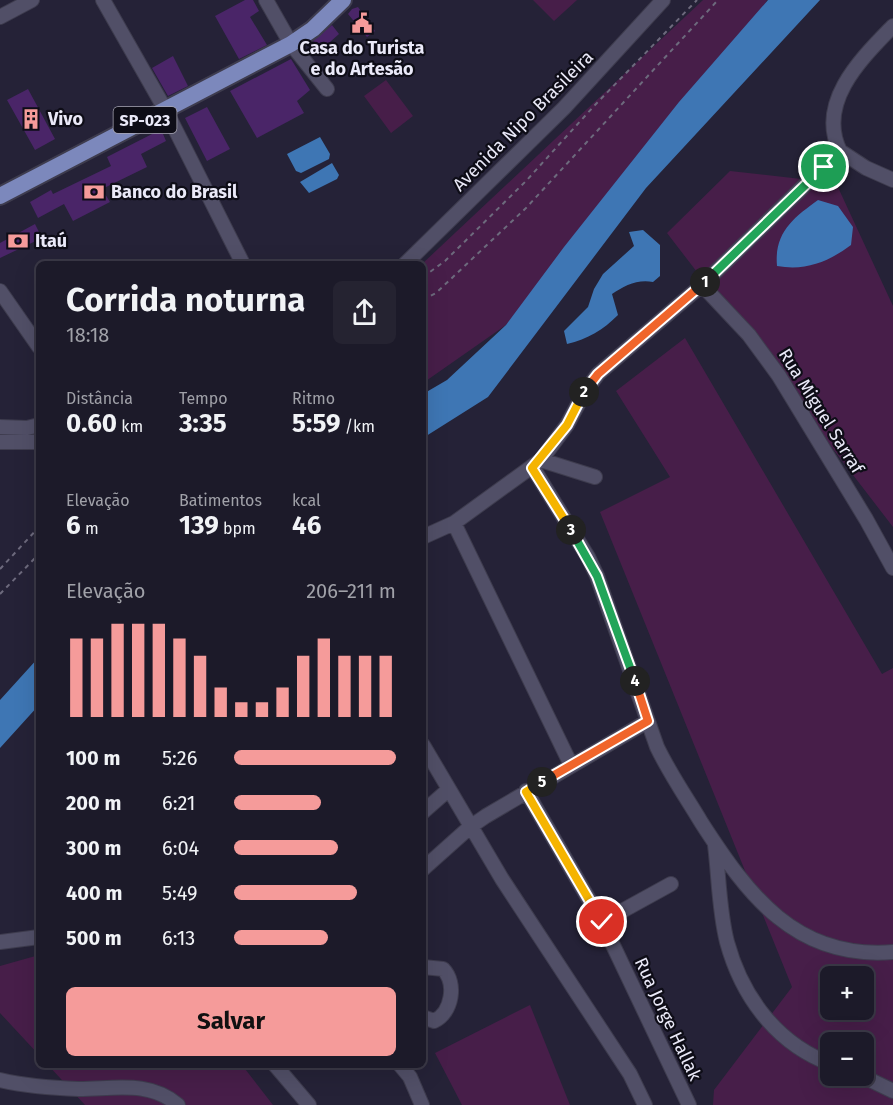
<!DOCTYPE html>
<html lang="pt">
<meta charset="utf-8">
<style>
:root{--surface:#1c1a29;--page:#252331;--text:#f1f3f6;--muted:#a0a1a8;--line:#3a3846;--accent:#f59b9a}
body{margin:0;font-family:"Fira Sans",sans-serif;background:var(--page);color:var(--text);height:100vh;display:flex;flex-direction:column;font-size:22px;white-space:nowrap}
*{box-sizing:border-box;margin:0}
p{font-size:20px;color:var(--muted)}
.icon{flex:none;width:33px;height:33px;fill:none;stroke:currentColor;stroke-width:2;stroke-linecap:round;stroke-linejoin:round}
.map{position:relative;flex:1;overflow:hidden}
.sheet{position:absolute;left:36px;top:261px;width:390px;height:807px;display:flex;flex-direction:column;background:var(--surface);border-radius:9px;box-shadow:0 6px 24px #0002,0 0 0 2px var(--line)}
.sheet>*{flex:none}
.buttons{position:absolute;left:820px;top:966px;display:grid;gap:12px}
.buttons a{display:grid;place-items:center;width:54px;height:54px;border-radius:9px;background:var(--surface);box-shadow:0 6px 24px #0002,0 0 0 2px var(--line);font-size:30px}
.pin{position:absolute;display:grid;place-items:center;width:51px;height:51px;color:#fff;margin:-26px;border:3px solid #fff;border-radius:50%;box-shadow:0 2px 6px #0007}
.km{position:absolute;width:30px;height:30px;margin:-15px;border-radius:50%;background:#222;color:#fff;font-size:16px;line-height:30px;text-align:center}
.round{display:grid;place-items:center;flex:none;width:63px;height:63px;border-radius:9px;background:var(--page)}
.head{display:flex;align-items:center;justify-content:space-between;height:102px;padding:0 30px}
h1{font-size:33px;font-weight:700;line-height:45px}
.metrics{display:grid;grid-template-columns:repeat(3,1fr);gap:9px;height:102px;padding:6px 30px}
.metrics div{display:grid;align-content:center}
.metrics b{font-size:26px;font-weight:700}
.metrics small{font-size:16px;font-weight:400}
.metrics p{font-size:16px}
.chart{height:168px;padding:12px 30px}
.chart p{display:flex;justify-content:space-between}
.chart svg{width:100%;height:108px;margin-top:6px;stroke:var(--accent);stroke-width:6}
.cta{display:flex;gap:12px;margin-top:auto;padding:12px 30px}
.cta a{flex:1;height:69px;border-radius:9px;background:var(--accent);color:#111;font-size:24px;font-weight:700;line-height:69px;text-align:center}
ul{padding:0 30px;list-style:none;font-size:20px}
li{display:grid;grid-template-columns:96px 72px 1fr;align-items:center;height:45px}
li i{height:15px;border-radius:8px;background:var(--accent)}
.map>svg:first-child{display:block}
.green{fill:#471e49;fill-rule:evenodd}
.water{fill:#3e76b4}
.building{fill:#4a2568}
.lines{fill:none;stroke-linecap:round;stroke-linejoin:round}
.minor-casing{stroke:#3e3c4e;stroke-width:16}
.major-casing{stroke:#3e3c4e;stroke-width:20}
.path{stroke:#6d6a7d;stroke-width:2;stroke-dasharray:4.5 4.5;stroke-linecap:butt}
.minor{stroke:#514f67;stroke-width:14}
.major{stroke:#7c88bc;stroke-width:16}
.split-1-casing{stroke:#fff;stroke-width:12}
.split-2-casing{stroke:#fff;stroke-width:12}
.split-3-casing{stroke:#fff;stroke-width:12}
.split-4-casing{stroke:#fff;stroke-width:12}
.split-5-casing{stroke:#fff;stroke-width:12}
.split-6-casing{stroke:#fff;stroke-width:12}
.split-1{stroke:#22a559;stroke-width:8}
.split-2{stroke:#f0652b;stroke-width:8}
.split-3{stroke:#f5b400;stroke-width:8}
.split-4{stroke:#22a559;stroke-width:8}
.split-5{stroke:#f0652b;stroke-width:8}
.split-6{stroke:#f5b400;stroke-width:8}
.labels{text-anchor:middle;stroke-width:4.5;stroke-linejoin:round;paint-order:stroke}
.shield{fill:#0e0d17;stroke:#a8a7b4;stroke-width:1.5}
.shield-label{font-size:16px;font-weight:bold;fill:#eae9f8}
.poi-label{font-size:18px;font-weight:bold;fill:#eae9f8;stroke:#0e0d17;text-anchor:start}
.street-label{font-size:18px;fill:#eae9f8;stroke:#0e0d17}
</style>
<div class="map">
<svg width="893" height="1105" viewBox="0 0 893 1105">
<rect width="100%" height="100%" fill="#252237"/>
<path class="green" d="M533 0H577L554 21Z
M703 0H767L763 8 506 325 423 383 422 264Z
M386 80 413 116 391 133 364 96Z
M730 171 836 183 893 306V527L667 233Z
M685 338 882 674 893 668V1105H713L714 1090 792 987 600 512 670 477 616 391ZM831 976H864V1010H831ZM831 1042H864V1076H831Z
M39 955V1055L0 1013V966Z
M530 1005 570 1105H462L435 1053Z
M48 1065H242L273 1105H85Z"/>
<path class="water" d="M768 0H820L646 188 488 397 423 438V394L447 380 506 325 564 247 679 102Z
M320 137 330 154 329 159 301 173 296 171 287 154Z
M332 163 339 175 337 179 309 193 300 182Z
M818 200 838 206 853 227 851 245C828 262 806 271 777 266 774 233 793 218 818 200Z
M643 230 660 245V276L653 282C637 279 624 286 612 294L618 315C603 330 588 339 567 344L564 331 588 307 594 289 603 274 634 246 629 232Z
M39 657V705L0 748V700Z"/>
<path class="building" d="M245 0H253L259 11 250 17 267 45 239 59 215 16Z
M358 7 375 31 367 37 348 14 352 9Z
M332 25 339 34 321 50 313 41Z
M173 56 188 86 168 96 152 68Z
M291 59 310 90 297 101 304 113 257 138 230 91Z
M28 89 55 139 35 150 7 100Z
M207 107 230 149 207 161 185 118Z
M156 132 163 134 166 141 141 154 147 167 102 189 110 202 73 221 64 204 38 218 30 202 51 190 53 194 111 166 107 157Z
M35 224 42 238 0 258V243Z"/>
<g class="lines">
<g class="minor-casing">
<path id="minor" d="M103 0 165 109 243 264
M266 0 291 44 327 89
M0 17 32 0
M840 151C816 102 862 58 893 26
M840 151 866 168 893 180
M405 264 564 108 663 0
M702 285 749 335 779 376 866 519 893 568
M0 291 39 347
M0 427 27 428 39 425
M0 442H39
M541 460 595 477
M533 468 588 557 597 576 657 747C670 774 686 797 701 822 748 895 796 960 893 952
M454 523 571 765
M423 537 454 523 541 460 567 425 584 393 598 374 702 285 840 151
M423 745 502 879 630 1074 645 1105
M526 791 602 922 689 1105
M423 812 448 790
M715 845C719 877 719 911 727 942 742 997 777 1044 831 1064
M423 869 470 827 486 816 648 721
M602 922 671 884
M0 942 39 937
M423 967 443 969C457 983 452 1013 434 1021L423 1017
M275 1065 309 1105
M400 1065 410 1077 422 1105
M862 1076 893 1091
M0 1080C26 1086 53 1088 79 1089 114 1089 149 1080 178 1105"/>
</g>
<g class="major-casing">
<path id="major" d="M0 196 291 44 313 29 343 0"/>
</g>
<path class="path" d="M423 277 445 261 526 181 594 106 697 0
M423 300 436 293 526 208 718 0
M0 569 39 527
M0 594 39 554"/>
<use href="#minor" class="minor"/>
<use href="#major" class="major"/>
</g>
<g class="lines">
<g class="split-1-casing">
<path id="split-1" d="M705 282 824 167"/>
</g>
<g class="split-2-casing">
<path id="split-2" d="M584 392 598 374 705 282"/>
</g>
<g class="split-3-casing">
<path id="split-3" d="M571 530 532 468 567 425 584 392"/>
</g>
<g class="split-4-casing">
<path id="split-4" d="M571 530 597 576 635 681"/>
</g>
<g class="split-5-casing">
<path id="split-5" d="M542 782 648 721 635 681"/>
</g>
<g class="split-6-casing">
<path id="split-6" d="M542 782 526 792 602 922"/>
</g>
<use href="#split-1" class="split-1"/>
<use href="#split-2" class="split-2"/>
<use href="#split-3" class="split-3"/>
<use href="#split-4" class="split-4"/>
<use href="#split-5" class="split-5"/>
<use href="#split-6" class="split-6"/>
</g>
<defs>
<g id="civic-bare" transform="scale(1.62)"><path d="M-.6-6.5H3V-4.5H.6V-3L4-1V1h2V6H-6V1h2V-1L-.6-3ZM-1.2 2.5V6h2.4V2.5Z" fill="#f59b9a" stroke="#0e0d17" stroke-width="2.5" paint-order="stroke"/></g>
<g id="building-bare" transform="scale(1.62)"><path d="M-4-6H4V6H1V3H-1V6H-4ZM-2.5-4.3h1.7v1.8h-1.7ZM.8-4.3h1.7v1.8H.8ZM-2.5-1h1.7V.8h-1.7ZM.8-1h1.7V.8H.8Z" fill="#f59b9a" stroke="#0e0d17" stroke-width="2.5" paint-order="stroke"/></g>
<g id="bank-bare" transform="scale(1.62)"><path d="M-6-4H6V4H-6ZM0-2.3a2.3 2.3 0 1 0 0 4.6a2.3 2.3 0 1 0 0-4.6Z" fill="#f59b9a" stroke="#0e0d17" stroke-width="2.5" paint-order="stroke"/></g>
</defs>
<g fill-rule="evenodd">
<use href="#civic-bare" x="362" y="23"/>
<use href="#building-bare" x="31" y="119"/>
<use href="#bank-bare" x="94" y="192"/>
<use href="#bank-bare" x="18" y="241"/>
</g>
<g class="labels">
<rect class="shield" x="113.5" y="107" width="63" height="26" rx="4.5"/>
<g class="shield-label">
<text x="145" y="126">SP-023</text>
</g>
<g class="poi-label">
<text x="362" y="54" text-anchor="middle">Casa do Turista<tspan x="362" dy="21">e do Artesão</tspan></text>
<text x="48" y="125">Vivo</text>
<text x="111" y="198">Banco do Brasil</text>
<text x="35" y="247">Itaú</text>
</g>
<g class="street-label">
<text transform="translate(523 121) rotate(-45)" y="6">Avenida Nipo Brasileira</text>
<text transform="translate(821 411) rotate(58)" y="6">Rua Miguel Sarraf</text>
<text transform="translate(668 1019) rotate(65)" y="6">Rua Jorge Hallak</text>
</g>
</g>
</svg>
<div class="buttons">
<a>+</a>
<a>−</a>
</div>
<div class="pin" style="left:824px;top:167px;background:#1e9e55"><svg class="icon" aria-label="arrive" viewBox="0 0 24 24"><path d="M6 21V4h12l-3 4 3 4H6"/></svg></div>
<div class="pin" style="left:602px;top:922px;background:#d93025"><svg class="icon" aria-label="check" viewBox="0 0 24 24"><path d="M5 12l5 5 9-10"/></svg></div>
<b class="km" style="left:705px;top:282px">1</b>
<b class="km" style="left:584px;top:392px">2</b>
<b class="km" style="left:571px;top:530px">3</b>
<b class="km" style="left:635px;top:681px">4</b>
<b class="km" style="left:542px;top:782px">5</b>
<section class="sheet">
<div class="head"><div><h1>Corrida noturna</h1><p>18:18</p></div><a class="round"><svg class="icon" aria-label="share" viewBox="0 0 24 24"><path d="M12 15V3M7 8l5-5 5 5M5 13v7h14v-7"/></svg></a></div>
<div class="metrics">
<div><p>Distância</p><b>0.60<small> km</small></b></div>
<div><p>Tempo</p><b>3:35</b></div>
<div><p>Ritmo</p><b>5:59<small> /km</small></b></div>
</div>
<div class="metrics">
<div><p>Elevação</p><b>6<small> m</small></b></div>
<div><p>Batimentos</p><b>139<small> bpm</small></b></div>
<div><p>kcal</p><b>46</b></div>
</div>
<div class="chart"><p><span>Elevação</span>206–211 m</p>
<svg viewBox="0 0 160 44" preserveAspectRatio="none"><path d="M5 44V12M15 44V12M25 44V6M35 44V6M45 44V6M55 44V12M65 44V19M75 44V32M85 44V38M95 44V38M105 44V32M115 44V19M125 44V12M135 44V19M145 44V19M155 44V19"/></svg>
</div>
<ul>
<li><b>100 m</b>5:26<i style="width:100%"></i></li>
<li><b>200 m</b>6:21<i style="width:54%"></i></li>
<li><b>300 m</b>6:04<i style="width:64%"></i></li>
<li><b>400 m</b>5:49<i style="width:76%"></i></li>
<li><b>500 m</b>6:13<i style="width:58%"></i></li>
</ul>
<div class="cta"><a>Salvar</a></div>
</section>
</div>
